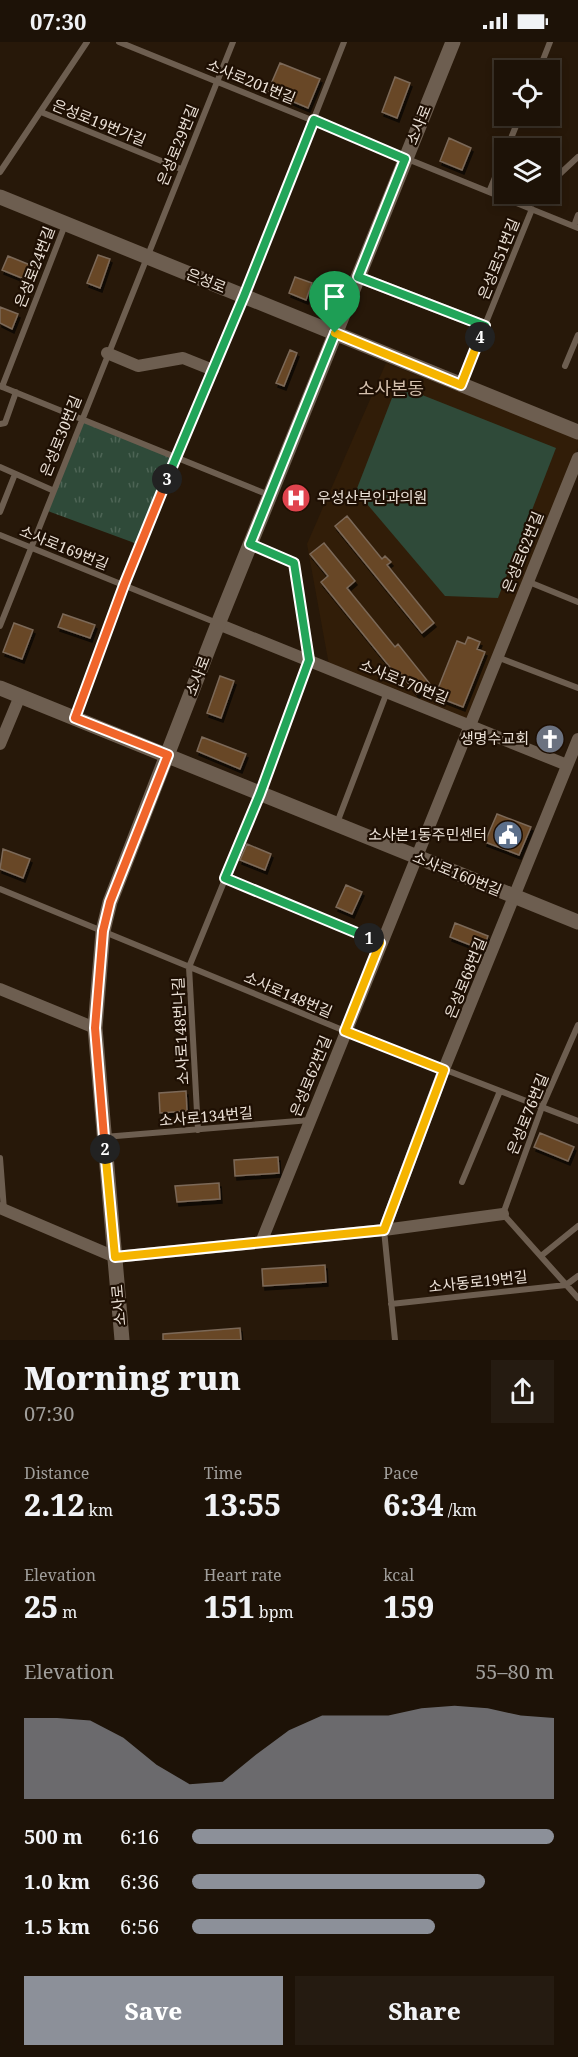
<!DOCTYPE html>
<meta charset="utf-8">
<style>
:root{--surface:#1d1207;--page:#251b11;--text:#f1f3f6;--muted:#a09e9b;--line:#3b3228;--accent:#8c9099}
body{margin:0;font-family:"Noto Serif","Noto Sans KR",serif;background:var(--page);color:var(--text);height:100vh;display:flex;flex-direction:column;font-size:22px;white-space:nowrap}
*{box-sizing:border-box;margin:0}
p{font-size:20px;color:var(--muted)}
.icon{flex:none;width:33px;height:33px;fill:none;stroke:currentColor;stroke-width:2;stroke-linecap:round;stroke-linejoin:round}
.map{position:relative;height:1298px;overflow:hidden}
.panel{display:flex;flex-direction:column;background:var(--surface);flex:1}
.panel>*{flex:none}
.fabs{position:absolute;left:494px;top:18px;display:grid;gap:12px}
.fabs a{display:grid;place-items:center;width:66px;height:66px;border-radius:0px;background:var(--surface);box-shadow:0 3px 9px #0003,0 0 0 2px var(--line);font-size:30px}
.pin{position:absolute;display:grid;place-items:center;width:51px;height:51px;color:#fff;margin:-62px -26px;border-radius:50% 50% 50% 0;rotate:-45deg;box-shadow:0 0 6px #0007}
.pin .icon{rotate:45deg}
.km{position:absolute;width:30px;height:30px;margin:-15px;border-radius:50%;background:#222;color:#fff;font-size:16px;line-height:30px;text-align:center}
.round{display:grid;place-items:center;flex:none;width:63px;height:63px;border-radius:0px;background:var(--page)}
.head{display:flex;align-items:center;justify-content:space-between;height:102px;padding:0 24px}
h1{font-size:33px;font-weight:800;line-height:45px}
.stats{display:grid;grid-template-columns:repeat(3,1fr);gap:9px;height:102px;padding:6px 24px}
.stats div{display:grid;align-content:center}
.stats b{font-size:30px;font-weight:800}
.stats small{font-size:16px;font-weight:400}
.stats p{font-size:16px}
.chart{height:168px;padding:12px 24px}
.chart p{display:flex;justify-content:space-between}
.chart svg{width:100%;height:108px;margin-top:6px;fill:var(--accent);opacity:.7}
.cta{display:flex;gap:12px;margin-top:auto;padding:12px 24px}
.cta a{flex:1;height:69px;border-radius:0px;background:var(--accent);color:#fff;font-size:24px;font-weight:800;line-height:69px;text-align:center}
.cta a+a{background:var(--page);color:var(--text)}
ul{padding:0 24px;list-style:none;font-size:20px}
li{display:grid;grid-template-columns:96px 72px 1fr;align-items:center;height:45px}
li i{height:15px;border-radius:8px;background:var(--accent)}
.status{display:flex;justify-content:space-between;align-items:center;height:42px;padding:0 30px;background:var(--surface);direction:ltr}
.status svg{height:16px;fill:currentColor}
.map>svg:first-child{display:block}
.built{fill:#311d08}
.grass{fill:url(#grass-tufts)}
.pitch{fill:#2f4a39}
.building{fill:#674727;stroke:#7c6958;stroke-width:1.5;filter:url(#shadow)}
.lines{fill:none;stroke-linecap:round;stroke-linejoin:round}
.service{stroke:#6d5e50;stroke-width:6}
.minor{stroke:#6d5e50;stroke-width:12}
.tertiary{stroke:#6d5e50;stroke-width:15}
.split-1-casing{stroke:#fff;stroke-width:12}
.split-2-casing{stroke:#fff;stroke-width:12}
.split-3-casing{stroke:#fff;stroke-width:12}
.split-4-casing{stroke:#fff;stroke-width:12}
.split-5-casing{stroke:#fff;stroke-width:12}
.split-1{stroke:#22a559;stroke-width:8}
.split-2{stroke:#f5b400;stroke-width:8}
.split-3{stroke:#f0652b;stroke-width:8}
.split-4{stroke:#22a559;stroke-width:8}
.split-5{stroke:#f5b400;stroke-width:8}
.labels{text-anchor:middle;stroke-width:4.5;stroke-linejoin:round;paint-order:stroke}
.street-label{font-size:15px;fill:#ebe1d7;stroke:#1e0f03}
.poi-label{font-size:15px;fill:#ebe1d7;stroke:#1e0f03;text-anchor:end}
.quarter-label{font-size:18px;fill:#d5c1ae;stroke:#1e0f03}
</style>
<div class="status"><b>07:30</b><svg viewBox="0 0 49 12"><path d="M0 12V9h3v3zM5 12V6h3v6zM10 12V3h3v9zM15 12V0h3v12zM26 1h20v11H26zM47 4h2v5h-2z"/></svg></div>
<div class="map">
<svg width="578" height="1298" viewBox="0 0 578 1298">
<defs>
<pattern id="grass-tufts" width="24" height="20" patternUnits="userSpaceOnUse" patternTransform="scale(1.5)"><rect width="24" height="20" fill="#2f4a39"/><path d="M3 7l-1-3M5 7V3M7 7l1-3M15 17l-1-3M17 17v-4M19 17l1-3" fill="none" stroke="#4d6455"/></pattern>
<filter id="shadow"><feDropShadow dx="2" dy="4" stdDeviation="0" flood-color="#0009"/></filter>
</defs>
<rect width="100%" height="100%" fill="#271809"/>
<path class="built" d="M386 321 578 396V406L467 679 329 623 307 502Z"/>
<path class="grass" d="M81 377 176 415 140 503 45 468Z"/>
<path class="pitch" d="M397 343 556 406 498 556 445 554 356 449Z"/>
<path class="building" d="M280 21 320 37 308 66 268 49Z
M395 35 410 41 397 76 382 70Z
M449 96 471 106 462 128 440 119Z
M98 213 110 217 100 246 87 241Z
M8 214 35 225 29 239 2 228Z
M295 235 312 241 306 258 289 251Z
M0 265 18 272 12 287 0 281Z
M290 308 297 311 284 344 276 341Z
M347 474 382 517 385 514 391 520 387 523 434 581 422 591 335 484Z
M324 501 355 539 347 546 395 605 398 602 430 642 417 652 400 631 397 634 321 540 328 534 310 512Z
M63 572 95 583 90 596 58 585Z
M14 581 33 588 22 617 3 610Z
M468 595 480 600 477 607 485 610 463 665 435 654 457 599 465 602Z
M220 634 234 639 221 676 207 671Z
M202 695 246 712 240 727 197 709Z
M497 772 531 785 519 813 485 800Z
M247 802 271 812 265 828 240 818Z
M3 807 30 817 23 836 0 827Z
M346 843 362 850 352 872 336 865Z
M455 881 488 894 483 908 450 895Z
M186 1049 187 1069 160 1071 159 1051Z
M540 1091 574 1105 568 1119 534 1105Z
M278 1115 279 1131 235 1134 234 1118Z
M219 1141 220 1157 177 1160 175 1144Z
M325 1223 326 1240 263 1244 262 1227Z
M240 1286 241 1298H163V1292Z"/>
<g class="lines">
<path class="service" d="M119 0 578 186
M539 28 550 0
M41 70 181 127
M507 106 520 74
M0 130 87 0
M549 142 578 115
M489 150 504 114
M527 165 540 152
M574 184 578 173
M565 324 578 293
M461 342 532 167
M0 344 269 453
M2 345 65 183
M0 382 5 381 16 350
M0 425 52 448
M0 470 15 432
M0 493 217 581
M529 540 578 560
M0 584 233 0
M497 615 578 646
M75 676 124 543 244 254 344 0
M337 781 387 650
M225 836 380 901
M0 847 345 989 578 1079
M578 983 542 1065 503 1172 578 1256
M198 1088 189 925 260 752 309 618 294 521 251 503
M104 1095 310 1078
M0 1116 4 1168
M462 1140 500 1049
M384 1188 395 1298
M541 1214 578 1184
M391 1262 566 1243 578 1234"/>
<path class="minor" d="M358 235 485 284
M107 311 138 324 183 316 213 328
M218 582 567 723
M0 702 20 654
M0 947 95 986
M0 1166 115 1215 384 1188 503 1172
M384 1188 444 1027 578 697
M262 1198 578 416"/>
<path class="tertiary" d="M0 155 578 390
M0 646 578 880
M122 1298 95 986 103 889 110 860 218 582 453 0"/>
</g>
<g class="lines">
<g class="split-1-casing">
<path id="split-1" d="M335 291 250 502 294 521 309 618 260 752 225 836 369 896"/>
</g>
<g class="split-2-casing">
<path id="split-2" d="M105 1107 115 1215 384 1188 444 1028 345 989 380 901 369 896"/>
</g>
<g class="split-3-casing">
<path id="split-3" d="M105 1107 95 986 103 889 110 860 168 713 75 676 124 543 167 437"/>
</g>
<g class="split-4-casing">
<path id="split-4" d="M167 437 244 254 314 78 405 117 358 235 485 284 480 295"/>
</g>
<g class="split-5-casing">
<path id="split-5" d="M335 291 461 343 480 295"/>
</g>
<use href="#split-1" class="split-1"/>
<use href="#split-2" class="split-2"/>
<use href="#split-3" class="split-3"/>
<use href="#split-4" class="split-4"/>
<use href="#split-5" class="split-5"/>
</g>
<defs>
<g id="hospital-disc" transform="scale(1.5)"><circle r="9.5" fill="#e0444e" stroke="#1e0f03"/><path d="M-5-5h3v3.5h4V-5h3V5h-3V1.5h-4V5h-3Z" fill="#fff"/></g>
<g id="church-disc" transform="scale(1.5)"><circle r="9.5" fill="#6b7280" stroke="#1e0f03"/><path d="M-1.2-6h2.4v3.5h3.3v2.4h-3.3V6h-2.4V-.1h-3.3v-2.4h3.3Z" fill="#fff"/></g>
<g id="civic-disc" transform="scale(1.5)"><circle r="9.5" fill="#5c6f8a" stroke="#1e0f03"/><path d="M-.6-6.5H3V-4.5H.6V-3L4-1V1h2V6H-6V1h2V-1L-.6-3ZM-1.2 2.5V6h2.4V2.5Z" fill="#fff"/></g>
</defs>
<g fill-rule="evenodd">
<use href="#hospital-disc" x="296" y="456"/>
<use href="#church-disc" x="550" y="697"/>
<use href="#civic-disc" x="508" y="793"/>
</g>
<g class="labels">
<g class="street-label">
<text transform="translate(251 40) rotate(22)" y="5">소사로201번길</text>
<text transform="translate(99 81) rotate(22)" y="5">은성로19번가길</text>
<text transform="translate(419 83) rotate(-68)" y="5">소사로</text>
<text transform="translate(178 103) rotate(-68)" y="5">은성로29번길</text>
<text transform="translate(499 217) rotate(-68)" y="5">은성로51번길</text>
<text transform="translate(35 225) rotate(-69)" y="5">은성로24번길</text>
<text transform="translate(206 239) rotate(22)" y="5">은성로</text>
<text transform="translate(61 394) rotate(-68)" y="5">은성로30번길</text>
<text transform="translate(64 506) rotate(22)" y="5">소사로169번길</text>
<text transform="translate(523 510) rotate(-68)" y="5">은성로62번길</text>
<text transform="translate(198 634) rotate(-69)" y="5">소사로</text>
<text transform="translate(404 640) rotate(22)" y="5">소사로170번길</text>
<text transform="translate(457 832) rotate(22)" y="5">소사로160번길</text>
<text transform="translate(466 936) rotate(-68)" y="5">은성로68번길</text>
<text transform="translate(288 953) rotate(23)" y="5">소사로148번길</text>
<text transform="translate(181 989) rotate(-93)" y="5">소사로148번나길</text>
<text transform="translate(311 1034) rotate(-68)" y="5">은성로62번길</text>
<text transform="translate(528 1072) rotate(-68)" y="5">은성로76번길</text>
<text transform="translate(206 1075) rotate(-5)" y="5">소사로134번길</text>
<text transform="translate(478 1240) rotate(-6)" y="5">소사동로19번길</text>
<text transform="translate(119 1263) rotate(-95)" y="5">소사로</text>
</g>
<g class="poi-label">
<text x="317" y="461" text-anchor="start">우성산부인과의원</text>
<text x="529" y="702">생명수교회</text>
<text x="487" y="798">소사본1동주민센터</text>
</g>
<g class="quarter-label">
<text x="391" y="353">소사본동</text>
</g>
</g>
</svg>
<div class="fabs">
<a><svg class="icon" aria-label="locate" viewBox="0 0 24 24"><circle cx="12" cy="12" r="6"/><path d="M12 2v4M12 18v4M2 12h4M18 12h4"/></svg></a>
<a><svg class="icon" aria-label="layers" viewBox="0 0 24 24"><path d="M12 4l9 5-9 5-9-5zM3 14l9 5 9-5"/></svg></a>
</div>
<div class="pin" style="left:335px;top:291px;background:#1e9e55"><svg class="icon" aria-label="arrive" viewBox="0 0 24 24"><path d="M6 21V4h12l-3 4 3 4H6"/></svg></div>
<b class="km" style="left:369px;top:896px">1</b>
<b class="km" style="left:105px;top:1107px">2</b>
<b class="km" style="left:167px;top:437px">3</b>
<b class="km" style="left:480px;top:295px">4</b>
</div>
<section class="panel">
<div class="head"><div><h1>Morning run</h1><p>07:30</p></div><a class="round"><svg class="icon" aria-label="share" viewBox="0 0 24 24"><path d="M12 15V3M7 8l5-5 5 5M5 13v7h14v-7"/></svg></a></div>
<div class="stats">
<div><p>Distance</p><b>2.12<small> km</small></b></div>
<div><p>Time</p><b>13:55</b></div>
<div><p>Pace</p><b>6:34<small> /km</small></b></div>
</div>
<div class="stats">
<div><p>Elevation</p><b>25<small> m</small></b></div>
<div><p>Heart rate</p><b>151<small> bpm</small></b></div>
<div><p>kcal</p><b>159</b></div>
</div>
<div class="chart"><p><span>Elevation</span>55–80 m</p>
<svg viewBox="0 0 160 44" preserveAspectRatio="none"><path d="M0 44V11L10 11L20 12L30 19L40 30L50 38L60 37L70 26L80 16L90 10L100 10L110 10L120 7L130 6L140 7L150 10L160 11V44z"/></svg>
</div>
<ul>
<li><b>500 m</b>6:16<i style="width:100%"></i></li>
<li><b>1.0 km</b>6:36<i style="width:81%"></i></li>
<li><b>1.5 km</b>6:56<i style="width:67%"></i></li>
</ul>
<div class="cta"><a>Save</a><a>Share</a></div>
</section>
